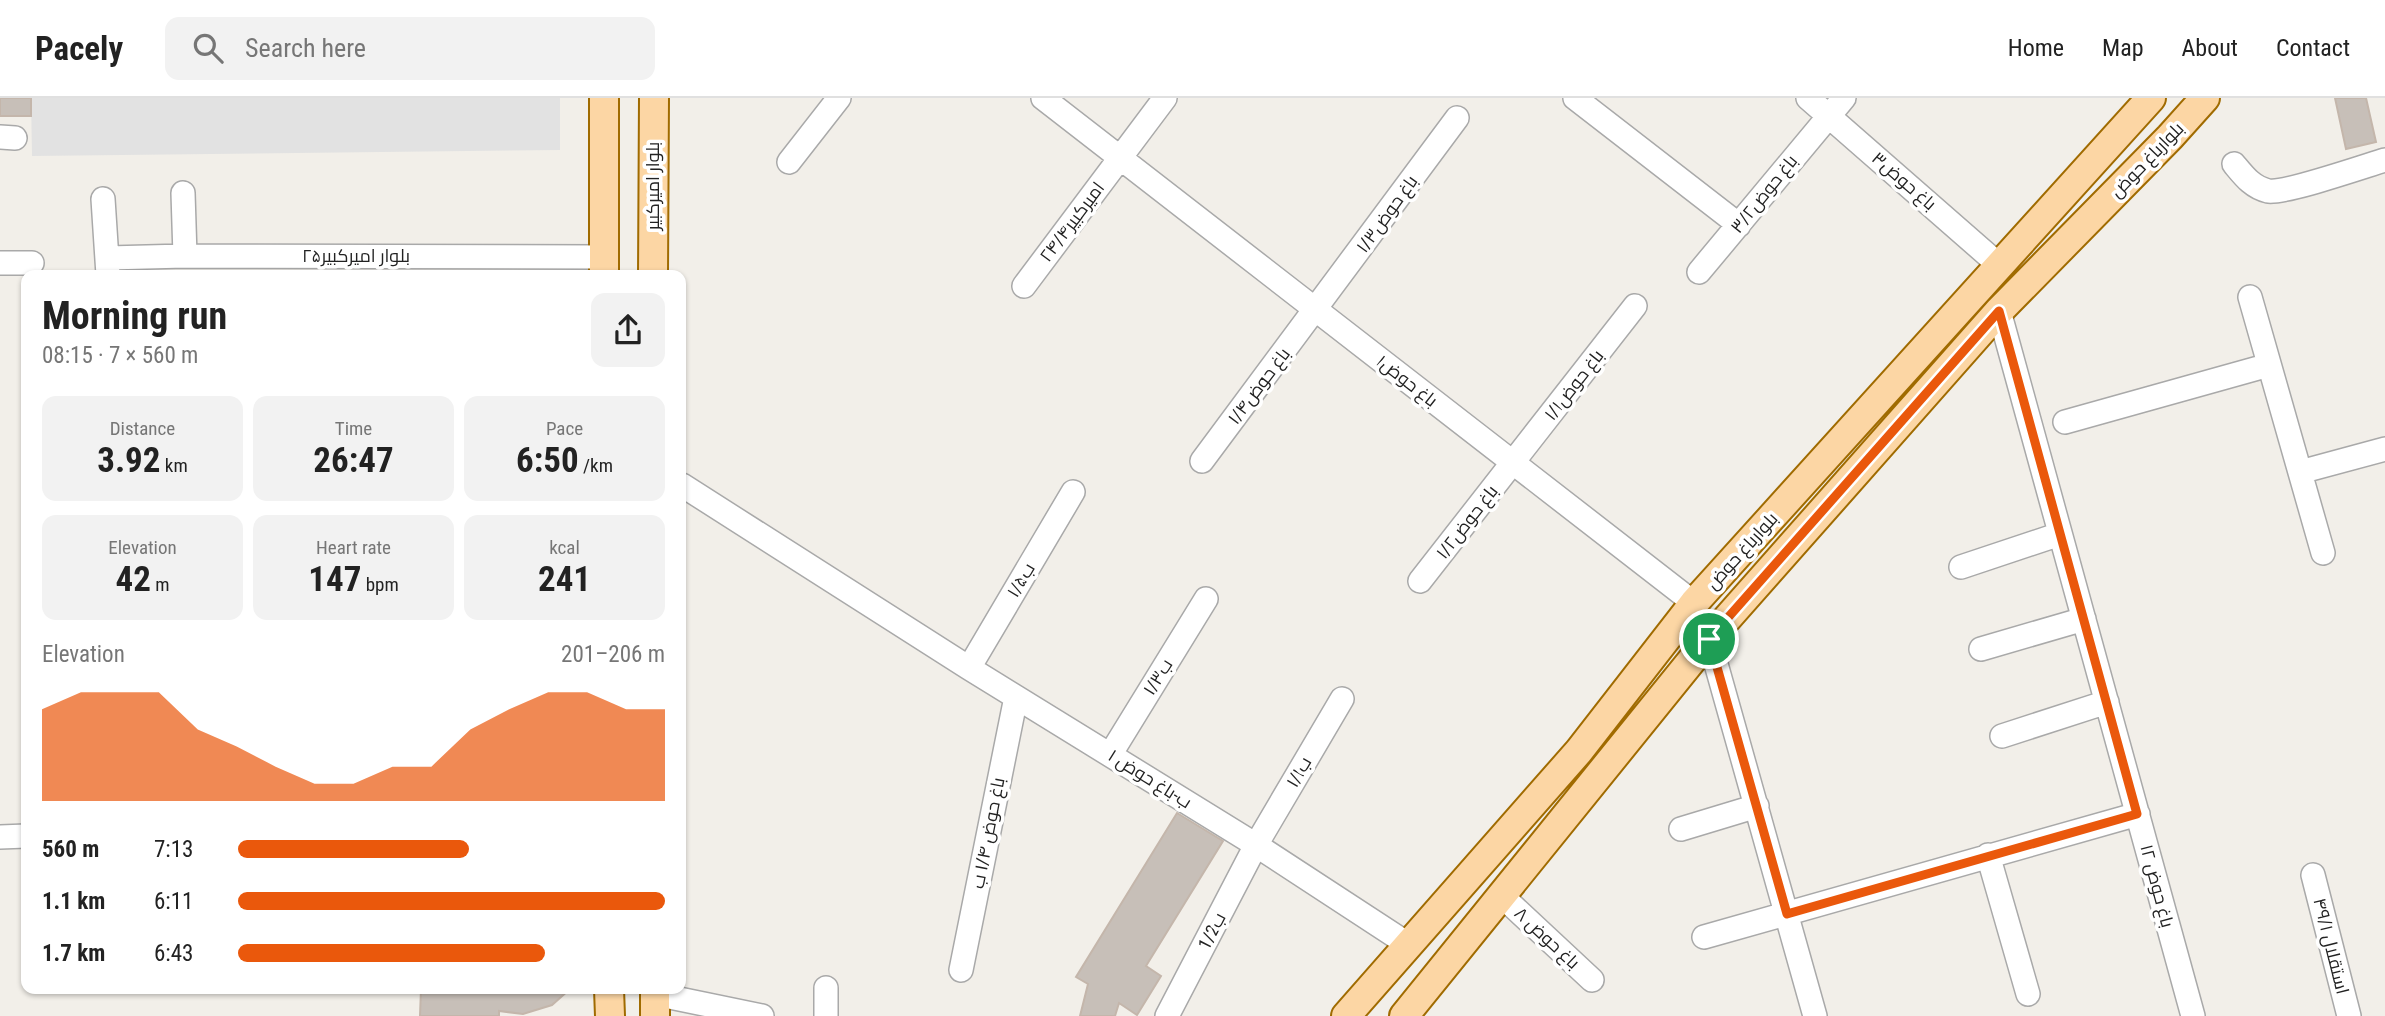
<!DOCTYPE html>
<meta charset="utf-8">
<style>
:root{--surface:#fff;--page:#f2f2f2;--text:#222;--muted:#767676;--line:#e0e0e0;--accent:#ea580c}
body{margin:0;font-family:"Roboto Condensed",Cairo,sans-serif;background:var(--page);color:var(--text);height:100vh;display:flex;flex-direction:column;font-size:26px;white-space:nowrap}
*{box-sizing:border-box;margin:0}
p{font-size:23px;color:var(--muted)}
.icon{flex:none;width:38px;height:38px;fill:none;stroke:currentColor;stroke-width:2;stroke-linecap:round;stroke-linejoin:round}
.map{position:relative;flex:1;overflow:hidden}
.sheet{position:absolute;left:21px;top:172px;width:665px;height:724px;display:flex;flex-direction:column;background:var(--surface);border-radius:14px;box-shadow:0 2px 5px #0004}
.sheet>*{flex:none}
.pin{position:absolute;display:grid;place-items:center;width:60px;height:60px;color:#fff;margin:-30px;border:4px solid #fff;border-radius:50%;box-shadow:0 2px 7px #0007}
.round{display:grid;place-items:center;flex:none;width:74px;height:74px;border-radius:14px;background:var(--page)}
.overview{display:flex;align-items:center;justify-content:space-between;height:119px;padding:0 21px}
h1{font-size:38px;font-weight:700;line-height:52px}
.metrics{display:grid;grid-template-columns:repeat(3,1fr);gap:10px;height:119px;padding:7px 21px}
.metrics div{display:grid;align-content:center;border-radius:14px;background:var(--page);text-align:center}
.metrics b{font-size:35px;font-weight:700}
.metrics small{font-size:19px;font-weight:400}
.metrics p{font-size:19px}
.chart{height:196px;padding:14px 21px}
.chart p{display:flex;justify-content:space-between}
.chart svg{width:100%;height:126px;margin-top:7px;fill:var(--accent);opacity:.7}
ul{padding:0 21px;list-style:none;font-size:23px}
li{display:grid;grid-template-columns:112px 84px 1fr;align-items:center;height:52px}
li i{height:18px;border-radius:9px;background:var(--accent)}
header{display:flex;align-items:center;gap:42px;box-sizing:border-box;height:98px;padding:0 35px;background:var(--surface);border-bottom:2px solid var(--line)}
header strong{font-size:33px}
nav{display:flex;gap:38px;margin-inline-start:auto;font-size:24px}
.search{width:490px;height:63px;background:var(--page);display:flex;align-items:center;gap:18px;box-sizing:border-box;padding:0 24px;border-radius:14px;color:var(--muted);font-size:26px}
.map>svg:first-child{display:block}
.parking{fill:#e2e2e2}
.building{fill:#c7bfb8;stroke:#c4b6ab;stroke-width:2}
.lines{fill:none;stroke-linecap:round;stroke-linejoin:round}
.minor-casing{stroke:#a9a9a9;stroke-width:26}
.major-casing{stroke:#a06b00;stroke-width:32}
.minor{stroke:#fff;stroke-width:23}
.major{stroke:#fcd6a4;stroke-width:28}
.route-casing{stroke:#fff;stroke-width:14}
.route{stroke:#ea580c;stroke-width:9}
.labels{text-anchor:middle;stroke-width:7;stroke-linejoin:round;paint-order:stroke}
.street-label{font-size:18px;fill:#222;stroke:#fff}
</style>
<header>
<strong>Pacely</strong>
<div class="search"><svg class="icon" aria-label="search" viewBox="0 0 24 24"><circle cx="10" cy="10" r="6"/><path d="M15 15l6 6"/></svg>Search here</div>
<nav><a>Home</a><a>Map</a><a>About</a><a>Contact</a></nav>
</header>
<div class="map">
<svg width="2385" height="918" viewBox="0 0 2385 918">
<rect width="100%" height="100%" fill="#f2efe9"/>
<path class="parking" d="M31 0H560V52L32 58Z"/>
<path class="building" d="M0 0H31V18H0Z
M2335 0H2366L2376 44 2346 51Z
M1177 715 1223 743 1146 868 1161 878 1137 917 1119 905 1115 918H1080L1088 886 1076 879Z
M421 891H570L552 907 523 916 499 913V918H420Z"/>
<g class="lines">
<g class="minor-casing">
<path id="minor" d="M1043 0 1694 505
M1575 0 1739 127
M1808 0 1999 167
M0 39 15 40
M789 64 839 0
M2234 66C2244 78 2252 89 2268 93 2284 96 2365 68 2385 62
M183 95 185 158
M103 101 108 177
M108 160 185 158 604 159
M0 165H32
M1699 174 1844 0
M1024 188 1165 0
M2250 199 2323 455
M1999 213 2193 918
M2065 324 2269 267
M1202 363 1457 20
M2300 374 2385 351
M682 387 969 570 1256 747 1409 847
M1961 469 2060 436
M1420 483 1635 208
M1709 541 1815 918
M1981 551 2084 521
M969 570 1073 394
M2002 638 2107 604
M1110 657 1206 501
M1681 731 1757 708
M0 739 26 738
M1988 757 2028 896
M2313 777 2349 918
M1502 798 1592 882
M1704 839 2138 716
M961 872 1016 599
M655 896 762 918
M826 918V890
M1167 918 1256 747 1342 601"/>
</g>
<g class="major-casing">
<path id="major" d="M604 0V177
M653 177 654 0
M609 891 610 918
M655 891V918
M1346 918 1579 653 1694 505 2151 0
M1404 918 1709 541 1999 213 2170 39 2205 0"/>
</g>
<use href="#minor" class="minor"/>
<use href="#major" class="major"/>
</g>
<g class="lines">
<g class="route-casing">
<path id="route" d="M1999 213 2137 716 1787 816 1709 541Z"/>
</g>
<use href="#route" class="route"/>
</g>
<g class="labels">
<g class="street-label">
<text transform="translate(2147 62) rotate(-46)" y="6">بلوارباغ حوض</text>
<text transform="translate(1904 83) rotate(41)" y="6">باغ حوض۳</text>
<text transform="translate(653 88) rotate(-90)" y="6">بلوار امیرکبیر</text>
<text transform="translate(1764 96) rotate(-51)" y="6">باغ حوض۳/۲</text>
<text transform="translate(1387 116) rotate(-54)" y="6">باغ حوض۱/۳</text>
<text transform="translate(1072 124) rotate(-53)" y="6">امیرکبیر۲۴/۴</text>
<text x="356" y="164">بلوار امیرکبیر۲۵</text>
<text transform="translate(1407 283) rotate(38)" y="6">باغ حوض۱</text>
<text transform="translate(1574 287) rotate(-52)" y="6">باغ حوض۱/۱</text>
<text transform="translate(1259 288) rotate(-53)" y="6">باغ حوض۱/۴</text>
<text transform="translate(1467 424) rotate(-52)" y="6">باغ حوض۱/۲</text>
<text transform="translate(1742 453) rotate(-48)" y="6">بلوارباغ حوض</text>
<text transform="translate(1021 482) rotate(-59)" y="6">ب۱/۵</text>
<text transform="translate(1158 579) rotate(-58)" y="6">ب۱/۳</text>
<text transform="translate(1299 674) rotate(-60)" y="6">ب۱/۱</text>
<text transform="translate(1150 681) rotate(32)" y="6">۱ ب-باغ حوض</text>
<text transform="translate(988 735) rotate(-79)" y="6">باغ حوض ۱/۴ ب</text>
<text transform="translate(2157 788) rotate(75)" y="6">۱۲ باغ حوض</text>
<text transform="translate(1212 833) rotate(-63)" y="6">1/2ب</text>
<text transform="translate(1547 840) rotate(43)" y="6">۸ باغ حوض</text>
<text transform="translate(2331 848) rotate(76)" y="6">۴۹/۱ استقلال</text>
</g>
</g>
</svg>
<div class="pin" style="left:1709px;top:541px;background:#1e9e55"><svg class="icon" aria-label="arrive" viewBox="0 0 24 24"><path d="M6 21V4h12l-3 4 3 4H6"/></svg></div>
<section class="sheet">
<div class="overview"><div><h1>Morning run</h1><p>08:15 · 7 × 560 m</p></div><a class="round"><svg class="icon" aria-label="share" viewBox="0 0 24 24"><path d="M12 15V3M7 8l5-5 5 5M5 13v7h14v-7"/></svg></a></div>
<div class="metrics">
<div><p>Distance</p><b>3.92<small> km</small></b></div>
<div><p>Time</p><b>26:47</b></div>
<div><p>Pace</p><b>6:50<small> /km</small></b></div>
</div>
<div class="metrics">
<div><p>Elevation</p><b>42<small> m</small></b></div>
<div><p>Heart rate</p><b>147<small> bpm</small></b></div>
<div><p>kcal</p><b>241</b></div>
</div>
<div class="chart"><p><span>Elevation</span>201–206 m</p>
<svg viewBox="0 0 160 44" preserveAspectRatio="none"><path d="M0 44V12L10 6L20 6L30 6L40 19L50 25L60 32L70 38L80 38L90 32L100 32L110 19L120 12L130 6L140 6L150 12L160 12V44z"/></svg>
</div>
<ul>
<li><b>560 m</b>7:13<i style="width:54%"></i></li>
<li><b>1.1 km</b>6:11<i style="width:100%"></i></li>
<li><b>1.7 km</b>6:43<i style="width:72%"></i></li>
</ul>
</section>
</div>
